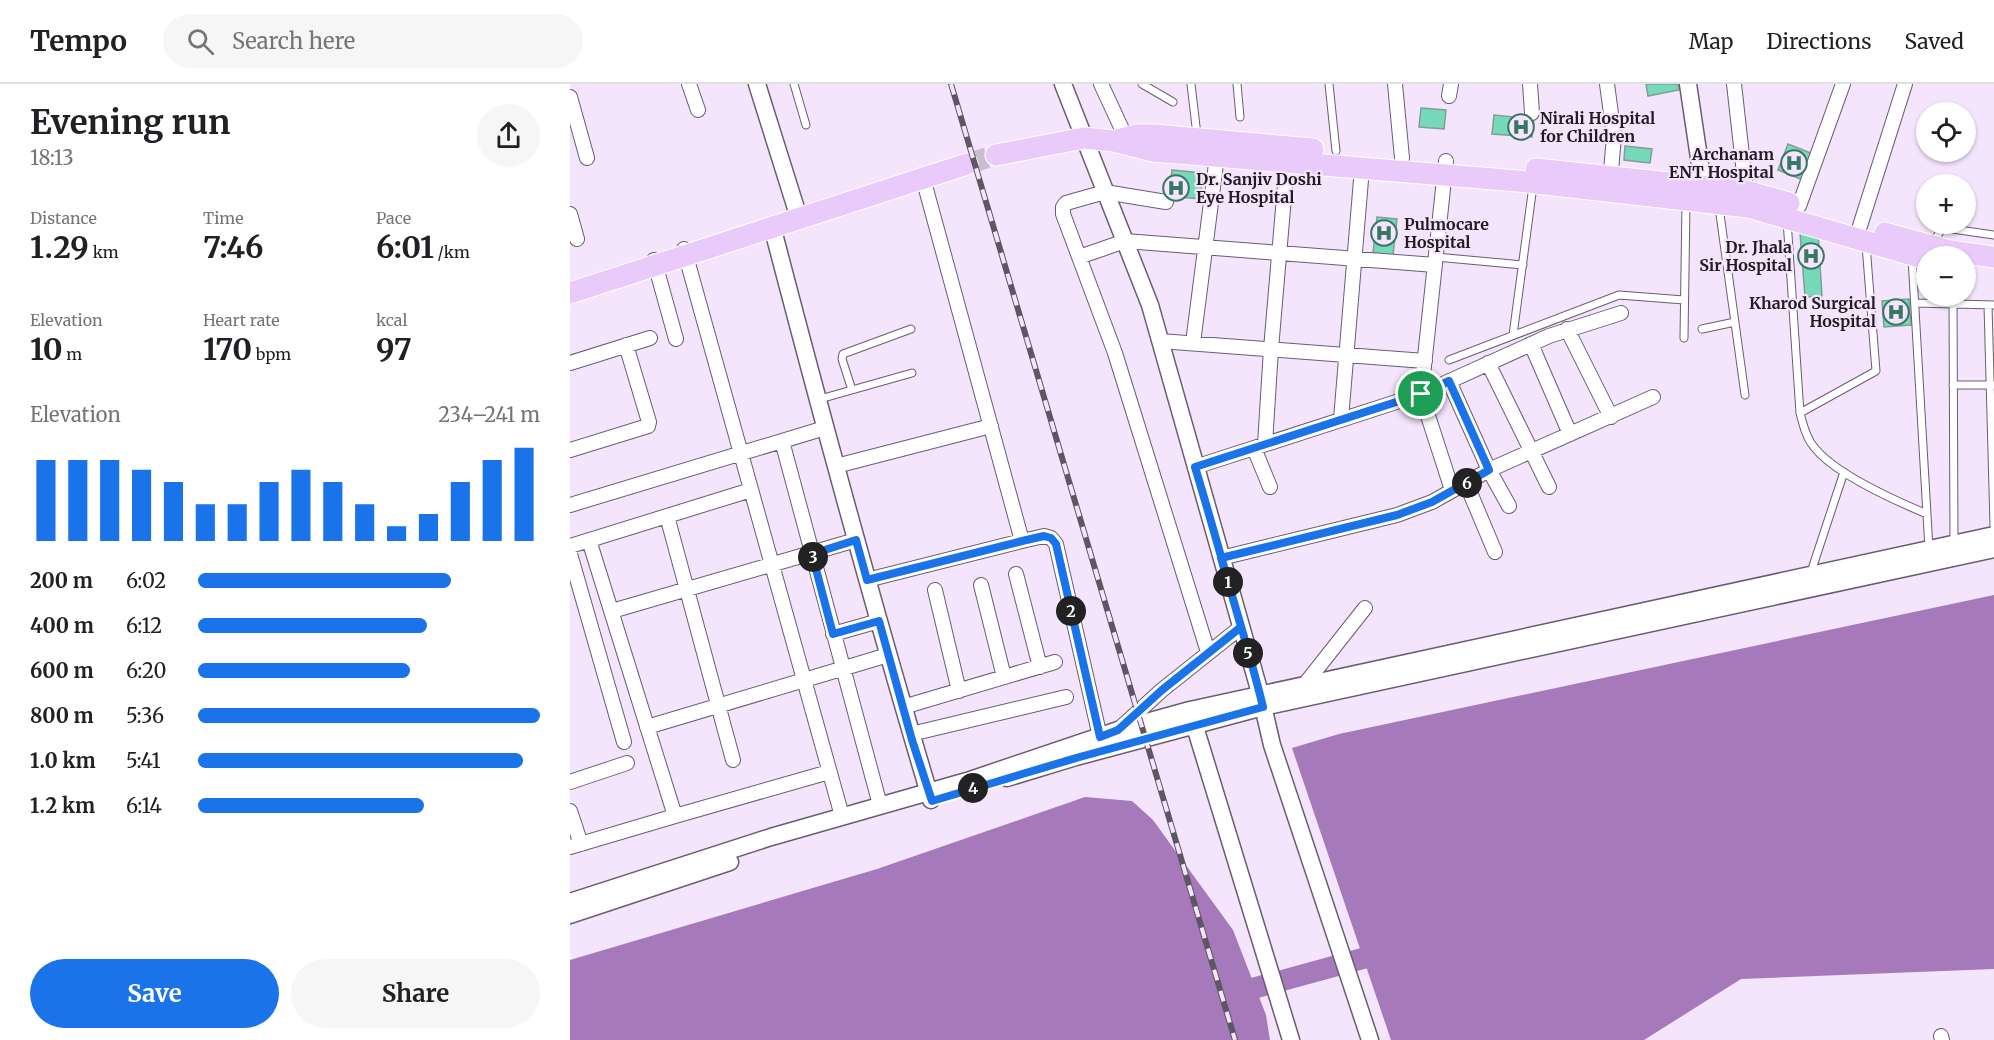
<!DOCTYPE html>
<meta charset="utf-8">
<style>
:root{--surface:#fff;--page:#f6f6f6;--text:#202124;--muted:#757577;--line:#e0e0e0;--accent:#1a73e8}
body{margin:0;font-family:Merriweather,serif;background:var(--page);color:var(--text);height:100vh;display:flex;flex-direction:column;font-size:22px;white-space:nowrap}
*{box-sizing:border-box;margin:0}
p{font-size:20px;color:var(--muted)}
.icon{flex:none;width:33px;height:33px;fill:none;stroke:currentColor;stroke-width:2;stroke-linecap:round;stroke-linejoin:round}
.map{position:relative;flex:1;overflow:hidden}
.drawer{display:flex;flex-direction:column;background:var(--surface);width:570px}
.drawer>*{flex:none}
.controls{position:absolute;left:1346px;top:18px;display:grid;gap:12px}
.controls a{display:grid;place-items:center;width:60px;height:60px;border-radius:50%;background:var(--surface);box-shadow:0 2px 4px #0004;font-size:30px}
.pin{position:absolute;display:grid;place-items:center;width:51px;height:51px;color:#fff;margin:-26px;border:3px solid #fff;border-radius:50%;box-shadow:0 2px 6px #0007}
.km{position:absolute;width:30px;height:30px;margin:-15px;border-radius:50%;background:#222;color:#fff;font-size:16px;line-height:30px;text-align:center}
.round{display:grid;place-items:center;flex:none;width:63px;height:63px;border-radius:32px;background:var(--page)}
.headline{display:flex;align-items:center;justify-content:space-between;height:102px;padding:0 30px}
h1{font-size:33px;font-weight:700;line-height:45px}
.stats{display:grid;grid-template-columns:repeat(3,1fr);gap:9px;height:102px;padding:6px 30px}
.stats div{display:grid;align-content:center}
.stats b{font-size:30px;font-weight:700}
.stats small{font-size:16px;font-weight:400}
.stats p{font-size:16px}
.chart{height:168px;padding:12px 30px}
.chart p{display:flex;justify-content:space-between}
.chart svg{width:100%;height:108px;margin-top:6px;stroke:var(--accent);stroke-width:6}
.primary-button{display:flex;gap:12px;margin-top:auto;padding:12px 30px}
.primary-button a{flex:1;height:69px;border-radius:36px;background:var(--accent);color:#fff;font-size:24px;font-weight:700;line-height:69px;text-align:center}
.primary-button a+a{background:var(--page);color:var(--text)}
ul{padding:0 30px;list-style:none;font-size:20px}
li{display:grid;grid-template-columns:96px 72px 1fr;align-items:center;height:45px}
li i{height:15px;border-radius:8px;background:var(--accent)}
header{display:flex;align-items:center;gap:36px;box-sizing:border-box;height:84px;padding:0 30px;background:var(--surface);border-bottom:2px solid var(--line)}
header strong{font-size:28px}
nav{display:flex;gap:33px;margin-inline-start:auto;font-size:21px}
.search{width:420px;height:54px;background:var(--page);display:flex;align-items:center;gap:15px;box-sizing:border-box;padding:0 21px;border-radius:33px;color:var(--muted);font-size:22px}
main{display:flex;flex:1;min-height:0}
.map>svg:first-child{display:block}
.water{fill:#a579ba}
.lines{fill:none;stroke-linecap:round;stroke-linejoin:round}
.river{stroke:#a579ba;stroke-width:21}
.building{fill:#75d9ba;stroke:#829e93;stroke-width:1.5}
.trunk-tunnel{stroke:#cbbdd1;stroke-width:21;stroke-dasharray:21 10;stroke-linecap:butt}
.service-casing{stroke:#6a5d71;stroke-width:9}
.minor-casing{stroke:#6a5d71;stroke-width:16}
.tertiary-casing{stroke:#6a5d71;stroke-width:19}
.trunk-casing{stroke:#fff;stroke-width:23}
.service{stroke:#fff;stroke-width:7}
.minor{stroke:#fff;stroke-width:14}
.tertiary{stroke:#fff;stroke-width:16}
.trunk{stroke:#eacafb;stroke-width:21}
.rail-casing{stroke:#5f5663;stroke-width:6}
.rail{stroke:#f5e5fc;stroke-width:4;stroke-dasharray:11;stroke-linecap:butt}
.route-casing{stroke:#fff;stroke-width:12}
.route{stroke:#1a73e8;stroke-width:8}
.labels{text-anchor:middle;stroke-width:4.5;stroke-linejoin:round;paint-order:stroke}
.poi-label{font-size:16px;font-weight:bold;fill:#211b23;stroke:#f5e5fc;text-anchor:start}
</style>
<header>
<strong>Tempo</strong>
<div class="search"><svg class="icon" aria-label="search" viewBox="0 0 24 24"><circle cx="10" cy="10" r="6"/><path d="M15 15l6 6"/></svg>Search here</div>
<nav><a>Map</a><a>Directions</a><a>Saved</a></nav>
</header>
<main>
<section class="drawer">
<div class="headline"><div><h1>Evening run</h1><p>18:13</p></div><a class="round"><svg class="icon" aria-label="share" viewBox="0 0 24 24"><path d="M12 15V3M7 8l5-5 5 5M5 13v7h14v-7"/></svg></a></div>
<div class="stats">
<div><p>Distance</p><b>1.29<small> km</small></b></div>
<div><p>Time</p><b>7:46</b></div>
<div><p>Pace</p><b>6:01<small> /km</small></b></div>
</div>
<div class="stats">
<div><p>Elevation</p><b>10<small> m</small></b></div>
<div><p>Heart rate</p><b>170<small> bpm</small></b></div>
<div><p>kcal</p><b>97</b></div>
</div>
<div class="chart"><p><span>Elevation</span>234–241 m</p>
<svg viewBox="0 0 160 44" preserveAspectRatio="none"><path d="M5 44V11M15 44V11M25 44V11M35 44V15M45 44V20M55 44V29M65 44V29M75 44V20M85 44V15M95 44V20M105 44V29M115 44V38M125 44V33M135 44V20M145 44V11M155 44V6"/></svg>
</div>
<ul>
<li><b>200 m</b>6:02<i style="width:74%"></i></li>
<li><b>400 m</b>6:12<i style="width:67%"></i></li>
<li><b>600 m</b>6:20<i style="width:62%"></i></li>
<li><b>800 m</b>5:36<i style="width:100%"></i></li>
<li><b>1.0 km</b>5:41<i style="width:95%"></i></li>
<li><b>1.2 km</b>6:14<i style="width:66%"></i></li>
</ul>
<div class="primary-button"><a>Save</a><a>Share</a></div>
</section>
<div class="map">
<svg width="1424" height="956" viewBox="0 0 1424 956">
<rect width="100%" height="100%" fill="#f5e5fc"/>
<path class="water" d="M1424 511V885L1171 895 1074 956H821L722 664 769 650Z
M515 713 562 717 583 736 663 846 696 931 700 956H0V876L307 785Z"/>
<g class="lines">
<path class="river" d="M659 911 820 867"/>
</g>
<path class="building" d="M1076 0H1108L1109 6 1078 12Z
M851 24 876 26 874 45 849 43Z
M924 31 964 35 962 53 922 50Z
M1218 60 1243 70 1233 96 1208 86Z
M1055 62 1082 65 1080 79 1054 76Z
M602 86 633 89 630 115 599 112Z
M807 133 827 135 823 171 803 169Z
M1248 148 1252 212 1235 213 1230 149Z
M1339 215 1341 241 1314 243 1312 217Z"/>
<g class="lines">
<path class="trunk-tunnel" d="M397 80 426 71"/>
<g class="service-casing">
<path id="service" d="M224 0 236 41
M572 0 603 18
M621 0 627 51
M667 0 670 33
M759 0 766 67
M1149 123 1175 311
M1217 136 1230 329C1233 340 1236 354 1244 363 1264 389 1326 417 1357 430
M1362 159 1372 145 1375 144 1424 151
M866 173 953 181
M1342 174 1359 465
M1383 212 1384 458
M1345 219 1424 221
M1418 221 1424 442
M1132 245 1165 238
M943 251 963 102
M1114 254 1116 119
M879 276 1049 211 1114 216
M1383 301H1424
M282 306 272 275 273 270 341 245
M250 315 342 289
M1230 329 1306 287 1296 161
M1241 488 1274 388"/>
</g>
<g class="minor-casing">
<path id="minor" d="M119 0 128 26
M531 0 556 54
M825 0 832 74
M960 0 962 29
M1037 0 1044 52 1040 99
M1164 0 1176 107
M879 12 881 0
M0 13 17 74
M876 77 851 310 882 406
M353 94 452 457
M596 118 535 108 496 119 493 123V130L545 269 638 568
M1229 122 1273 0
M0 130 7 155
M1290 142 1335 0
M114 165 272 732
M509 173 555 157 865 181
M84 176 106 255
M997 245 1041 333
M590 257 855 277
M623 259 647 72
M961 260 1000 350
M0 279 80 254
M918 279 979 403
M879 297 919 386 939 422
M771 335 792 84
M212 357 310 721
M695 360 701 265 717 78
M684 364 700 403
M0 366 78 342 79 338 56 261
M266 382 421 342
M625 383 851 310 979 252 1051 229
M896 399 925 468
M0 421 255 344
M97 432 163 676
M19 456 105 732 259 688
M0 462 181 406
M0 470 54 658
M651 474 827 431 862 418 919 386 1083 313
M446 490 470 583
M297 496 452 457 474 452 481 454 486 460 530 653
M411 501 434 593
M365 506 389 607
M42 527 286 456
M263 550 309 537
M735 600 795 524
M333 623 485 578
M77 643 318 571
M548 646 592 606 671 543
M341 650 496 613
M0 698 57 679
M0 727 11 760
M0 763 105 732
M1371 952 1372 956"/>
</g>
<g class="tertiary-casing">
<path id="tertiary" d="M187 0 229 134
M493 0 580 221 690 609 702 661 800 956
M1118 0 1135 114
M202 142C252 334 304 526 361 716
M622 633 721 956
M437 694 506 673 693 623 1424 465
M0 818 201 753 397 697 548 646 620 626 1424 451
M0 831 160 778"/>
</g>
<g class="trunk-casing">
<path id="trunk" d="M548 56 567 51H585L743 65
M426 71 514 54 544 57 583 67 948 97 1178 123 1356 175
M966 85 1176 107 1219 119
M1315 149 1380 167 1424 173
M0 209 397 80"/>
</g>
<use href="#service" class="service"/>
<use href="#minor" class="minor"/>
<use href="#tertiary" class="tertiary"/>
<use href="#trunk" class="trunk"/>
<g class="rail-casing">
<path id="rail" d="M381 0 665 956"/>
</g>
<use href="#rail" class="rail"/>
</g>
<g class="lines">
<g class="route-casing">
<path id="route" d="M851 310 625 383C641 436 656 490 671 543L592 606 548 646 530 653 486 460 481 454 474 452 452 457 297 496 286 456 242 470 263 550 309 537 342 656 362 717 506 674 693 623C681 573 665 523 651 474L827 431 862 418 919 386 879 297 851 310"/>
</g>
<use href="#route" class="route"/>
</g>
<defs>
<g id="hospital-ring" transform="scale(1.35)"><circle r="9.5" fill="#f5e5fc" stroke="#387764" stroke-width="1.5"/><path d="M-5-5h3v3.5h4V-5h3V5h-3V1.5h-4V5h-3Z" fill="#387764"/></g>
</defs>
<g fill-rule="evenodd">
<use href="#hospital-ring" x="951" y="43"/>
<use href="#hospital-ring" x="1224" y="79"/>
<use href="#hospital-ring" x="606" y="104"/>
<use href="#hospital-ring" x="814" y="149"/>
<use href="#hospital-ring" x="1241" y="172"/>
<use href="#hospital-ring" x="1326" y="228"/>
</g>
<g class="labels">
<g class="poi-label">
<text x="970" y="40">Nirali Hospital<tspan x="970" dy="18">for Children</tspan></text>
<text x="1204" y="76" text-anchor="end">Archanam<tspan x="1204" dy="18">ENT Hospital</tspan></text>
<text x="626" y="101">Dr. Sanjiv Doshi<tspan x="626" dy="18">Eye Hospital</tspan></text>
<text x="834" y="146">Pulmocare<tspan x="834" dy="18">Hospital</tspan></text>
<text x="1222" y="169" text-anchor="end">Dr. Jhala<tspan x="1222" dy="18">Sir Hospital</tspan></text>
<text x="1306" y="225" text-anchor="end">Kharod Surgical<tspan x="1306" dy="18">Hospital</tspan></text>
</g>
</g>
</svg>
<div class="controls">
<a><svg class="icon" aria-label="locate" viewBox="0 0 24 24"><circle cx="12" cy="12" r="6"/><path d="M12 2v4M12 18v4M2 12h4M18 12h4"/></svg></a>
<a>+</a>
<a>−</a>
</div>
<div class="pin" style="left:851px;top:310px;background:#1e9e55"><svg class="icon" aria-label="arrive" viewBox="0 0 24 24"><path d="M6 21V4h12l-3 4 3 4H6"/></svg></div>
<b class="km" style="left:658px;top:498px">1</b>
<b class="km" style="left:501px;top:527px">2</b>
<b class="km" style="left:243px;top:473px">3</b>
<b class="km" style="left:403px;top:704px">4</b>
<b class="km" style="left:678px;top:569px">5</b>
<b class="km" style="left:897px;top:399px">6</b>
</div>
</main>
